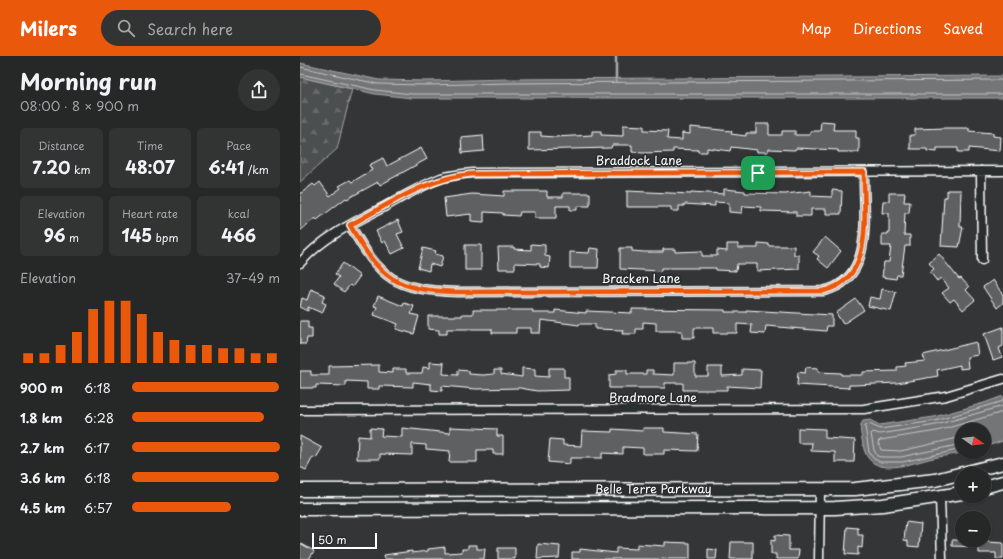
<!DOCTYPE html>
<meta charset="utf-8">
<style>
:root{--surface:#262828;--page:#323434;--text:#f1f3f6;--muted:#a4a6a8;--line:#424445;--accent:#ea580c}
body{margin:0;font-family:"Playpen Sans",sans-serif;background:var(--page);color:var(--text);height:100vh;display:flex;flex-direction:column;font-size:15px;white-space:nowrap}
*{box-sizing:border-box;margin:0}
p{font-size:13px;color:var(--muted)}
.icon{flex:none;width:22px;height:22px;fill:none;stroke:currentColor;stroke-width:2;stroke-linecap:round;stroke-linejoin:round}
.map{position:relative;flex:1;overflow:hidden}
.details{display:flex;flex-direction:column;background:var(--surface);width:300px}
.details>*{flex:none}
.needle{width:26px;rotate:104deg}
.fabs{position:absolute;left:655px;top:367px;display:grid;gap:8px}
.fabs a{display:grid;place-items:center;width:36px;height:36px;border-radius:50%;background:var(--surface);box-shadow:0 1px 3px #0004,0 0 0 1px var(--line);font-size:20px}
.scale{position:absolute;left:12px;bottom:10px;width:65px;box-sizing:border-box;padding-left:4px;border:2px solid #fff;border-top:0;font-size:11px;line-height:14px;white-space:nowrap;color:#fff;-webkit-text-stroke:3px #2a2d2e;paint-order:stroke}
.pin{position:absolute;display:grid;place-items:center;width:34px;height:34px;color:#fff;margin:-17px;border-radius:8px;box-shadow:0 2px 6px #0006}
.round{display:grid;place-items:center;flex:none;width:42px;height:42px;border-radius:21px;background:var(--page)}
.headline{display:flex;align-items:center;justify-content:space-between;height:68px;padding:0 20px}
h1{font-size:22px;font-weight:700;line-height:30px}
.figures{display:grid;grid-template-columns:repeat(3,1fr);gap:6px;height:68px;padding:4px 20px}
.figures div{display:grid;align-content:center;border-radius:6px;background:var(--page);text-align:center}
.figures b{font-size:17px;font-weight:700}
.figures small{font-size:11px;font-weight:400}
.figures p{font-size:11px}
.chart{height:112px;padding:8px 20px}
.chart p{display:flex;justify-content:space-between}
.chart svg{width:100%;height:72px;margin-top:4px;stroke:var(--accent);stroke-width:6}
ul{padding:0 20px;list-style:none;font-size:13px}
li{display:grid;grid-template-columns:64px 48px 1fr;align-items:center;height:30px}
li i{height:10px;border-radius:5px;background:var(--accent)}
header{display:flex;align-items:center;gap:24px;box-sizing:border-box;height:56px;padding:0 20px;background:var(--accent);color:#fff}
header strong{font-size:19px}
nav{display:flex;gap:22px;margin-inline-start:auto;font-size:14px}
.search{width:280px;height:36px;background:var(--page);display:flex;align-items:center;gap:10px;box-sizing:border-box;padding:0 14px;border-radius:22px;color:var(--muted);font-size:15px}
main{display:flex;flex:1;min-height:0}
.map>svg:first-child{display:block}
.forest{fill:url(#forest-firs);stroke:#a6a7a8}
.water{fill:#737576;stroke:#abacad}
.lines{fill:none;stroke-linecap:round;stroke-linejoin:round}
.shore{stroke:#c7c8c8;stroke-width:1}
.stream{stroke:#abacad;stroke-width:2.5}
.building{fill:#5f6162;stroke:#fff}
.minor-casing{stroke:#fff;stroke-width:11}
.secondary-casing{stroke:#fff;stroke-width:15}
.minor{stroke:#2a2d2e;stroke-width:8}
.secondary{stroke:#2a2d2e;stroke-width:12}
.route-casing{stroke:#fff;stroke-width:8}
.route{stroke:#ea580c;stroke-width:5}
.labels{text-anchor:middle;stroke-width:3.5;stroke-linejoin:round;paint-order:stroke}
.street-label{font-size:12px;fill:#fff;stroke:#2a2d2e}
</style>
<header>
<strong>Milers</strong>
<div class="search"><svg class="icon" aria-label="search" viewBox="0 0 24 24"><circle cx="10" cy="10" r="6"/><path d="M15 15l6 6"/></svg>Search here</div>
<nav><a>Map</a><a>Directions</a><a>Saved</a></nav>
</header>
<main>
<section class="details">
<div class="headline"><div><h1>Morning run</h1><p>08:00 · 8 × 900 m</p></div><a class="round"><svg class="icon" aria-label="share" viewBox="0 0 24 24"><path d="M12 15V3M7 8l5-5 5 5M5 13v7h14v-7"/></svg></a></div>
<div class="figures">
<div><p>Distance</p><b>7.20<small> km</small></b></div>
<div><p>Time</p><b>48:07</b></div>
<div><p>Pace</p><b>6:41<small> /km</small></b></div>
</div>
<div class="figures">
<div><p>Elevation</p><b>96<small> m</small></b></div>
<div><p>Heart rate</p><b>145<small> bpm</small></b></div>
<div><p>kcal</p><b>466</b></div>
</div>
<div class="chart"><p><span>Elevation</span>37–49 m</p>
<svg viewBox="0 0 160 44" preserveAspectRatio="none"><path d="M5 44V38M15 44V38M25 44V33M35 44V25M45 44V11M55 44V6M65 44V6M75 44V14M85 44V25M95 44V30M105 44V33M115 44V33M125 44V35M135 44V35M145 44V38M155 44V38"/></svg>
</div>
<ul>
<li><b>900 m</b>6:18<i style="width:99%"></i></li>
<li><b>1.8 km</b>6:28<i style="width:89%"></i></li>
<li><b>2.7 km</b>6:17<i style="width:100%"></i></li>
<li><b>3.6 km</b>6:18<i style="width:99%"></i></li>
<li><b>4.5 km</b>6:57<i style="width:67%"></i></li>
</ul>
</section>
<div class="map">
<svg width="703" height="503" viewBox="0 0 703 503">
<defs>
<pattern id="forest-firs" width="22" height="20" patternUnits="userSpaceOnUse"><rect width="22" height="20" fill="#4c4f50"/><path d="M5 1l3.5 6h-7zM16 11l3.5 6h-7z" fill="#67696a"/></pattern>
</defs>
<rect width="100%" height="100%" fill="#333536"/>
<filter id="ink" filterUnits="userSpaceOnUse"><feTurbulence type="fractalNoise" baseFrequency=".025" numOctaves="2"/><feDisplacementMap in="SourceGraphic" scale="8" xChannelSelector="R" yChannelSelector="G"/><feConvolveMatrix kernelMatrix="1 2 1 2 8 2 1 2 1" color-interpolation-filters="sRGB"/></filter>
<g filter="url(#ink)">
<path class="forest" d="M0 21 52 33 37 93 0 126Z"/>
<path class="water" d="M0 7 79 24 127 25 209 23 703 20V42H112L75 38 0 21Z
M703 340V385L684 391V374H662V396H665C654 399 641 400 629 403 606 409 569 423 563 389 562 381 558 371 563 365L570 364 579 369 634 361 684 347Z"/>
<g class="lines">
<path class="shore" d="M0 11 78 28 127 29 209 27 703 24
M0 18 75 34 112 38H703
M662 381 601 395 581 394 578 386 580 384 637 375 703 356
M662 388 601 401H581L577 400 574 394 571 378 573 376 580 378 636 369 703 350
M662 393 602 406H580L573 402 569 396 565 370 569 368 580 373 635 365 703 345"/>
<path class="stream" d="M316 0V25"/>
</g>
<path class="building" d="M521 65 534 66 533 74H556V82H559V96H538V94L496 92 495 94 468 93V96H457V94L431 91 430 95 407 92V96H398V94L373 93V96L343 97 332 96V89H312L311 92 229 94V76H241V80L255 81 292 79V75H301V79L323 80V69L344 70V74L368 75 367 83 382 84V77L390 78V71L432 75 431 78 446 80V77H456V68H469V79H482V75H495V79H510V75H520Z
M646 72H669V75L693 77V80L701 81 700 95 669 92V96H658V92H637V96L627 95V93H610V79H615V73Z
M183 79 184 95 162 97 161 81Z
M121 92 127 103 80 129 78 126 47 143 46 142 17 164 15 162 0 175V138L13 128 15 130 20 126 30 140 41 132 39 130 50 124 52 126 72 114 69 109 83 102 87 110Z
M424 133 445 135V137L485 138 511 135V140L532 141V134L542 135 541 158H526V153H511V160H496V156L461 155V151L443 150 442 157 429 156V147L415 146V150L384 148V150H379V155H371V151H327V135L391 138V136L424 138Z
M647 134H661L660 171H663L659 191 641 190 644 141H647Z
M204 135H247V141H263V137H290V150H277V154H270V150H256V162H235V156H220L219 160 203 159V157L184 156V166L171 165V158L146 161 144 142 172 138 204 140Z
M589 137H605L604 146H610L609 157H605L604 179H610V190H605L601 219H597L596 223 582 221 584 206H589L591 190H582V178H589V157H582L583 145H589Z
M98 164 103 176 97 178 104 192 92 198 85 185 82 187 76 175Z
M525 181 541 195 528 212 517 203 519 200 513 196Z
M458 187 469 188V190H494V199H499V213L457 215V208H437L436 215 416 214V212H361V215L320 213V192H332V195L344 196H363V193H375V196L402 195V200H417V194L427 195V188H438V192H458Z
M231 188 245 189V200L250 201 249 212 240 211V208L215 207V213H199L198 191H214V193L231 194Z
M165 189H181V214H165Z
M123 192 136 195 135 198 143 200 140 211 130 208 129 215 118 212Z
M290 192 299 193 298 212H270V196L289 197Z
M639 198 659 223 661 222 669 231 666 234 675 244 663 254 654 243 650 246 642 237 649 232 641 222 637 225 630 216 634 213 629 207Z
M43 207 60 220 52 231 50 229 44 236 34 228 39 221 35 218Z
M693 224 703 239V247L697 252 683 231Z
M11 233 25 239 22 246 26 248 22 257 8 251V255L0 251 2 242 7 244Z
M582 233 596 236 591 255 568 250 570 241 580 243Z
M78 240 103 250 104 247 114 250 111 258 119 260 114 278 96 273 98 268 74 259 77 251 74 250Z
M556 243 564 254 543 268 536 257Z
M332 253 425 254V256H446V254L532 259V270H527L526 275 466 270 465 278 451 277 452 269 437 268V277H413V272H394V282H382V275H356V267L343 266V273H336V278H322L323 274 295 273V268H279V269L241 264 240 277H231V272H216V277H192V273H147V278H139V274L128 273V260H162V258H173V254H233V257H255V254L286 257V255L332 257Z
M0 265H8V272H12V282H7L6 288H0Z
M703 271V290L699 292 702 301 693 304 684 278Z
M676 286 678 299 667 301 668 312 660 313V309L637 314 638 320 597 327 555 329H549V332L497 329 498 316 505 317 506 311 518 312V316L541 317V319H563V316L597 315V311L606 310 605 307 625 305 623 299Z
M130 306 144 307 143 318 158 319V314L169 315V318L183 319 194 318V314H201V318L222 321V312L235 313V320L249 321V312H264V321H269V334L237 335 220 332 176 333 142 330V335L131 334V328L113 326V331L79 330V333H67V326L46 325V330L16 329V332H0V315H11V319H29V310L79 309V316L93 317V313H106V317H122L123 311 130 312Z
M374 307H395V320H408V311H422V320L442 319V313L461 314 460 332 427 330V334H383V327H365V332H309V319L316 318V314H327V318H346V314H353V318L374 319Z
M150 371 197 373V380H203V398H193V394H177V406H149L150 395 126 393V389L112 388V399L80 398V403H57L58 380 70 381V372L82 373 81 380 102 381V372L150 377Z
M343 372H364V376L398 378 397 395 364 394V398H343V392L323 391V398L302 397V402H270V408L248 406 250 383 263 384V389L281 390 282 375 312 376V373L343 375Z
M498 372 525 373V382L555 384 554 406H535V396L511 395 512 387H498Z
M0 380 22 392 16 402 13 401 6 414 0 411Z
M606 466 621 468 619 491 608 490V485L604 484Z
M547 471 558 472V479H563L562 492 558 491V499L545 498Z
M475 479 489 480V494H499L498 503H476V498H471V484L475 485Z
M652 484H688V486L703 487V503H696V497H679V491L652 490Z
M365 486 390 487V503H272V496H280V493L316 497V492L337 493V488L365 490Z
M431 486H453V503H430Z
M0 487 14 495 9 503H0Z
M238 488 260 490 259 502 237 503Z
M168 489H177V493H185L184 503H85L84 499 112 495V497L128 495V493L145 491V497L162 496V493H168Z
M198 492H215V503H198Z
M408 493 417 494 416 503H408Z"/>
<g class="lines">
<g class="minor-casing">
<path id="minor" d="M681 115 682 204
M50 169C81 224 95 234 158 236L523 235C576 224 563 157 564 116
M0 207C23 181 53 167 84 151 102 141 121 130 141 122 151 119 162 118 172 117L703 115
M0 354 564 353 646 340 703 323
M640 441 642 503
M519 503 520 434"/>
</g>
<g class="secondary-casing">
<g id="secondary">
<path d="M684 431 703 426"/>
<path id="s1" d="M0 434 555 433 635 424 703 407"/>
<path d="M0 453 535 452 583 449 662 437"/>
</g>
</g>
<use href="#minor" class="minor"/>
<use href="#secondary" class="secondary"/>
</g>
</g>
<g class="lines" filter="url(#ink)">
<g class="route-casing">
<path id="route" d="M564 116C563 157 576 223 523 235L158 236C95 234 81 224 50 169 89 148 127 122 172 118Z"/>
</g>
<use href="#route" class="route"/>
</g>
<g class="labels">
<g class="street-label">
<text x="339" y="109">Braddock Lane</text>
<text x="341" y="227">Bracken Lane</text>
<text x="353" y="346">Bradmore Lane</text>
<text dy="4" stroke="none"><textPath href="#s1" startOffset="353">Belle Terre Parkway</textPath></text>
</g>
</g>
</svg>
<div class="fabs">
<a><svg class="needle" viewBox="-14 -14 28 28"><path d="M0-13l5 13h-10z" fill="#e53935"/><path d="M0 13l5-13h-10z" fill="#a4a6a8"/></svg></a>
<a>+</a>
<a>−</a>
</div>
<div class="scale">50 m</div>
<div class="pin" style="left:458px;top:117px;background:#1e9e55"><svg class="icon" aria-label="arrive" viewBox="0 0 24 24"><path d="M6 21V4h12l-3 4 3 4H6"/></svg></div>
</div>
</main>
